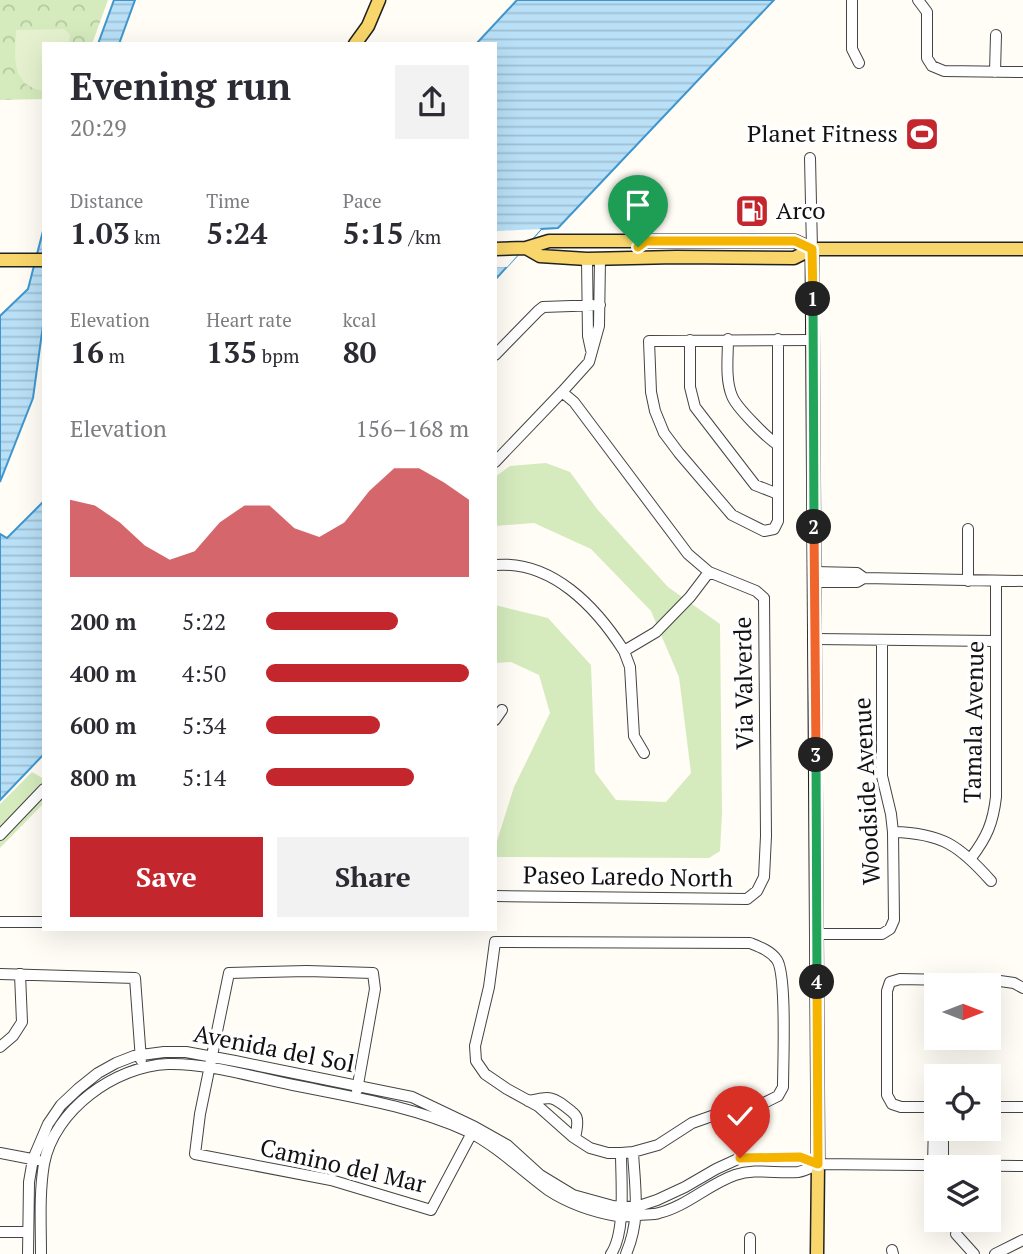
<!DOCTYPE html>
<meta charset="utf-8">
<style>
:root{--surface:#fff;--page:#f2f2f3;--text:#2b2b33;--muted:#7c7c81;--accent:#c4262e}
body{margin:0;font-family:"PT Serif",serif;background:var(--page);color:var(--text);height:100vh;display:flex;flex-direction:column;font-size:26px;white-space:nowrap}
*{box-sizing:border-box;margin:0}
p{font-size:23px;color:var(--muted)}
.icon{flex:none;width:38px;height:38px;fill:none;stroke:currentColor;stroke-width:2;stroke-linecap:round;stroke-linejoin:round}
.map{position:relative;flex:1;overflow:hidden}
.details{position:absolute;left:42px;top:42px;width:455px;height:889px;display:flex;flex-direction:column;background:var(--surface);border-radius:0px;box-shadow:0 7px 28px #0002}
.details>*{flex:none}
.needle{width:46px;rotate:90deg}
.buttons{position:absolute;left:924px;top:973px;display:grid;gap:14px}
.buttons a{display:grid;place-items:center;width:77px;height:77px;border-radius:0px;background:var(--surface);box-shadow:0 7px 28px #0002;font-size:35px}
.pin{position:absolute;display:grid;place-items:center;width:60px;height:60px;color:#fff;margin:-72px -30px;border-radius:50% 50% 50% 0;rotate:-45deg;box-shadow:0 0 7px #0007}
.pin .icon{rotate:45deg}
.km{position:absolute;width:35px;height:35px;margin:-18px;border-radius:50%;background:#222;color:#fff;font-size:19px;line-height:35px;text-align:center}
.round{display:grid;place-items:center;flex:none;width:74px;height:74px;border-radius:0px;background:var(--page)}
.overview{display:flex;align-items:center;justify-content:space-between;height:119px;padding:0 28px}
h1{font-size:38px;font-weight:800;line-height:52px}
.stats{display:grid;grid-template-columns:repeat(3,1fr);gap:10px;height:119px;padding:7px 28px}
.stats div{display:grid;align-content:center}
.stats b{font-size:30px;font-weight:800}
.stats small{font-size:19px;font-weight:400}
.stats p{font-size:19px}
.chart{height:196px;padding:14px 28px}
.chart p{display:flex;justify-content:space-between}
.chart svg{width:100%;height:126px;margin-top:7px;fill:var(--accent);opacity:.7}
.button{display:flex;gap:14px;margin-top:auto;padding:14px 28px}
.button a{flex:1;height:80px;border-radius:0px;background:var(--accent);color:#fff;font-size:28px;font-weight:800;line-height:80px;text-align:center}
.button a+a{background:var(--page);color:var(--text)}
ul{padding:0 28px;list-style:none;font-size:23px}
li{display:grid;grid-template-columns:112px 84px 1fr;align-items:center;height:52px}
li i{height:18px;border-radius:9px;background:var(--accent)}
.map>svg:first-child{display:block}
.grass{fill:#d5ebbd}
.park{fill:url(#park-crowns)}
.pitch{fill:#e6f2cf}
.water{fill:url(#water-rules);stroke:#3f96cf;stroke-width:2}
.pier{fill:#fffdf5}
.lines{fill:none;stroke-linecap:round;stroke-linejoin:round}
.minor-casing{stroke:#444;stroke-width:12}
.major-casing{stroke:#222;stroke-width:15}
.minor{stroke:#fff;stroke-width:10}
.major{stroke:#f9d66b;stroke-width:12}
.split-1-casing{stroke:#fff;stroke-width:14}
.split-2-casing{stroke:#fff;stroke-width:14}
.split-3-casing{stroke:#fff;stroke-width:14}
.split-4-casing{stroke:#fff;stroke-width:14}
.split-5-casing{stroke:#fff;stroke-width:14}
.split-1{stroke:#f5b400;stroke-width:9}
.split-2{stroke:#22a559;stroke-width:9}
.split-3{stroke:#f0652b;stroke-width:9}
.split-4{stroke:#22a559;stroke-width:9}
.split-5{stroke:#f5b400;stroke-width:9}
.labels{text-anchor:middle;stroke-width:7;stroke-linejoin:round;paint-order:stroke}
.poi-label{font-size:24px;fill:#111;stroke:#fff;text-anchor:end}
.street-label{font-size:24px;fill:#111;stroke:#fff}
</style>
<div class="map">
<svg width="1023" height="1254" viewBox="0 0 1023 1254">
<defs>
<pattern id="park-crowns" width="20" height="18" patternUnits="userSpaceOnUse" patternTransform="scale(1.75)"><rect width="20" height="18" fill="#d5ebbd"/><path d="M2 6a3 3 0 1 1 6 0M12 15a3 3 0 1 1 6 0" fill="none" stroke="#b6c8a1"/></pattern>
<pattern id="water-rules" width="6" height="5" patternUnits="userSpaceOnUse" patternTransform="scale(1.75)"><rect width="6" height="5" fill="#b9e0f7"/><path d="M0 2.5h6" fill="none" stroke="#9ebfd3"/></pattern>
</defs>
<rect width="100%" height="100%" fill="#fffdf5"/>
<path class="grass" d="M546 463 570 472 597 509 668 587 720 624 722 813 720 851 709 858 496 857V844L514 787 550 713 539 675 511 662 495 663V605L548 618 591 665 595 772 616 800 666 802 691 773 679 677 651 611 591 549 534 523 495 526V477L510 466Z
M32 772 44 779V803L0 848V804Z"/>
<path class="park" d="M0 0H108L92 44H44V99L0 100Z"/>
<path class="pitch" d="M64 29 70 34 69 44H44V91C10 86 15 57 16 30Z"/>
<path class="water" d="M114 0H135L119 44H98Z
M517 0H774L558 228 541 229 495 280V44H476Z
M44 227V318L33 398 0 482V316L28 289Z
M44 501V754L0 800V534L7 538Z"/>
<path class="pier" d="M541 229 507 267H495V231Z"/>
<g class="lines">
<g class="minor-casing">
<path id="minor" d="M852 0V49L859 63
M918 0 927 12V58L932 66 944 71 1023 72
M995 72 996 35
M810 158 812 249
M587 259 588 336 591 350
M728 339C728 357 725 379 732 396 736 407 767 438 778 445
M778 339V521L774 529 764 531 732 515 679 453 664 433 655 411 651 392 649 341 813 340
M690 340V387L695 407 755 485 778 494
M495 355 538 311 543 307 600 305
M495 462 562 392 589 362 599 326 600 259
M968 529V581
M495 565C552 560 596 607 624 651L656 632 690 597 709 572
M815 572 857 573 864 578
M815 582H857L864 578 1023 581
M815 639 996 641
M624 651 630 667 634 736 644 753
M495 720 502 710
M893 832C942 833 960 846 991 881
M0 835 44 789
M971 858C987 837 993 823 996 797V581
M495 896 747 899 757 891 764 877 766 836 764 598 756 591 709 572 688 554 574 402 562 392
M0 922H44
M817 934H882L890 929 894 920 893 832 891 814 882 776V640
M495 942 750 943C760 947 771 951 777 960 787 975 783 1064 783 1087L778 1096 764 1103 726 1111 692 1123 658 1145 633 1152 621 1153H608L590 1148 573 1137 538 1106 507 1089 485 1074 476 1061 475 1046 489 987Z
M0 974 135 978 141 1060
M0 1047 13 1036 22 1022 20 974
M975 1076V1071
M357 1090 375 989 373 973 307 971 229 973 200 1114 195 1154 331 1180 431 1210 474 1129
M528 1101C552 1096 552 1096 571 1111 574 1114 577 1115 577 1120 578 1125 576 1133 575 1138
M936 1107H901L892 1104 887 1095V991L890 982 900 979 1000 981 1014 983 1023 988
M989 1107H1023
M943 1129V1166
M0 1153 37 1160
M933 1166 934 1122 936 1114
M0 1232H28
M956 1234 974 1254
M892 1250 893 1254
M28 1254 29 1182 33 1159 48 1124 61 1105 78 1089 98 1073 116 1063 134 1056 164 1052H186L235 1061 412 1097 475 1127 507 1145 540 1175 573 1195 613 1206 636 1207 657 1200 685 1187 716 1169 740 1158 800 1157 818 1164 1023 1166
M41 1254C41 1224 39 1194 44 1164 54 1110 115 1066 168 1064 209 1063 252 1077 293 1085 352 1097 412 1106 467 1131 497 1146 521 1170 548 1190 568 1203 594 1212 617 1216 624 1217 631 1216 638 1215 645 1214 653 1215 659 1213 687 1206 709 1184 735 1175 756 1168 777 1174 798 1172 805 1171 812 1167 818 1164
M611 1254C626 1232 621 1181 621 1153
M626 1254C641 1219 635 1189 633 1152
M750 1254V1238
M995 1254 1023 1240"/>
</g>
<g class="major-casing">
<path id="major" d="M355 44 368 26 379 0
M526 248 540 256 587 259 676 257 794 258 812 249H1023
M495 249 526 248 549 241H795L812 249
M812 249 818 1164 817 1254
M0 260H44"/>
</g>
<use href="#minor" class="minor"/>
<use href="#major" class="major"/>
</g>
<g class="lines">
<g class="split-1-casing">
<path id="split-1" d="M638 247 646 241H795L812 249 813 299"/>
</g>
<g class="split-2-casing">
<path id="split-2" d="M813 299 814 527"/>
</g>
<g class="split-3-casing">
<path id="split-3" d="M814 527 816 755"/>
</g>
<g class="split-4-casing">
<path id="split-4" d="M816 755 817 982"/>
</g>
<g class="split-5-casing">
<path id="split-5" d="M740 1158 800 1157 818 1164 817 982"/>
</g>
<use href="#split-1" class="split-1"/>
<use href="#split-2" class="split-2"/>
<use href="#split-3" class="split-3"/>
<use href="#split-4" class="split-4"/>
<use href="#split-5" class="split-5"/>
</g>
<defs>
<g id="stadium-square" transform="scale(1.75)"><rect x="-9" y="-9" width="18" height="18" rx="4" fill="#c4262e" stroke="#fff"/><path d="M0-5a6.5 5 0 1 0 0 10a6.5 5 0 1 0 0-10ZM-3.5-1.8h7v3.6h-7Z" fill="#fff"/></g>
<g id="fuel-square" transform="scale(1.75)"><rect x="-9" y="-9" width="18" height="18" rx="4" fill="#c4262e" stroke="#fff"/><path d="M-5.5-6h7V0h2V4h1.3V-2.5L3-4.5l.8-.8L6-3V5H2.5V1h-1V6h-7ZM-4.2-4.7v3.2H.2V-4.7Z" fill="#fff"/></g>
</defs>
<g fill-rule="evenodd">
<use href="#stadium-square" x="922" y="134"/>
<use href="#fuel-square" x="752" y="211"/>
</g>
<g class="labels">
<g class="poi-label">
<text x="898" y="142">Planet Fitness</text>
<text x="776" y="219" text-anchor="start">Arco</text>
</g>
<g class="street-label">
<text transform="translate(744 683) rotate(-91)" y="8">Via Valverde</text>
<text transform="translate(974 722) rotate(-89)" y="8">Tamala Avenue</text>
<text transform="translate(867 791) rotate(-93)" y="8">Woodside Avenue</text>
<text transform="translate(628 877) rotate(1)" y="8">Paseo Laredo North</text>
<text transform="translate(274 1049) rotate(11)" y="8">Avenida del Sol</text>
<text transform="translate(343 1166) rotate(13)" y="8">Camino del Mar</text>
</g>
</g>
</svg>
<div class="buttons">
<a><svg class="needle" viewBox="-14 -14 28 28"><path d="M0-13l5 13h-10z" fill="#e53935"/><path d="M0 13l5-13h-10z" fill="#7c7c81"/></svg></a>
<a><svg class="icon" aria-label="locate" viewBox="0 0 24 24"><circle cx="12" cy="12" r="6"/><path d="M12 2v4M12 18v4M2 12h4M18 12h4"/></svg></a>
<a><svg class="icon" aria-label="layers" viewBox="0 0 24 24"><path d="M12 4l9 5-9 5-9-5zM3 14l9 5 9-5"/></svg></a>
</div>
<div class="pin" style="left:638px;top:247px;background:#1e9e55"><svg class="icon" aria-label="arrive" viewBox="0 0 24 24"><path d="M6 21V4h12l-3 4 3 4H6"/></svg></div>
<div class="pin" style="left:740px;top:1158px;background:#d93025"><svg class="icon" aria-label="check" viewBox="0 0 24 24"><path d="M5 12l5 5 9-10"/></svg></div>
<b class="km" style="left:813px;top:299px">1</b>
<b class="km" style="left:814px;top:527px">2</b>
<b class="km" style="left:816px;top:755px">3</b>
<b class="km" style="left:817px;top:982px">4</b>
<section class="details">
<div class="overview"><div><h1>Evening run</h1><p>20:29</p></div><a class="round"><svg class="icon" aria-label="share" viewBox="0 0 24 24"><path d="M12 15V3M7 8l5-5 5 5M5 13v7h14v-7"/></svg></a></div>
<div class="stats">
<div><p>Distance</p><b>1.03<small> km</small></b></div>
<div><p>Time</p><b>5:24</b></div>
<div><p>Pace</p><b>5:15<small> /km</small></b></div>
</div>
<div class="stats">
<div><p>Elevation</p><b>16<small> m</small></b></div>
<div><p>Heart rate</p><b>135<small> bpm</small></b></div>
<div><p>kcal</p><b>80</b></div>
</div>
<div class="chart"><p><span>Elevation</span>156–168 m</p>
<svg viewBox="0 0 160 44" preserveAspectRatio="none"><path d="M0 44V17L10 19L20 25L30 33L40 38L50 35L60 25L70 19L80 19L90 27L100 30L110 25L120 14L130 6L140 6L150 11L160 17V44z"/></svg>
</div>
<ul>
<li><b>200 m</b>5:22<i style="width:65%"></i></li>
<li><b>400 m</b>4:50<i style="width:100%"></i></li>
<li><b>600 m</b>5:34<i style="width:56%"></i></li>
<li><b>800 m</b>5:14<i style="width:73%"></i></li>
</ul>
<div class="button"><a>Save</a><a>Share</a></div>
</section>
</div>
